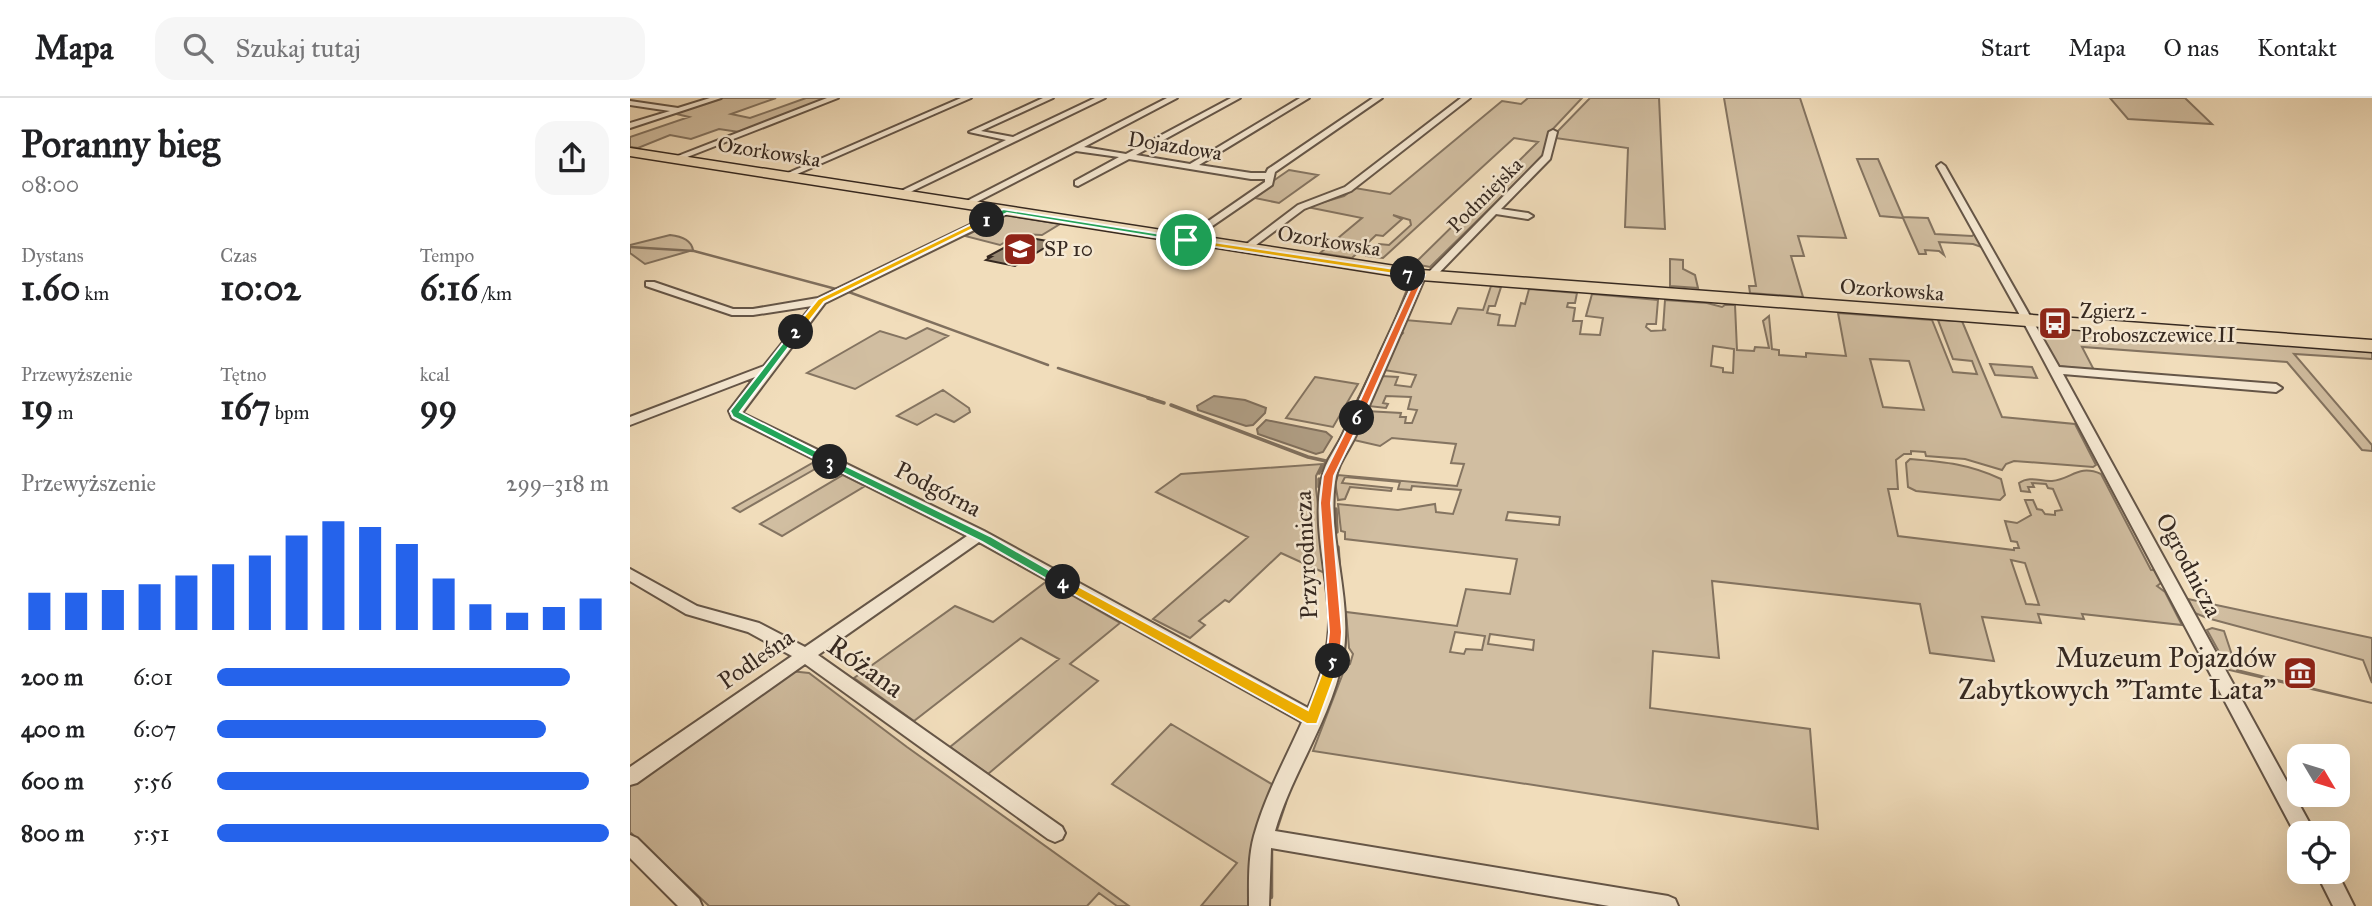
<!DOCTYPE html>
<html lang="pl">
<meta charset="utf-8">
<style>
:root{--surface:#fff;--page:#f6f6f6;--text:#202124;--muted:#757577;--line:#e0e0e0;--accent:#2563eb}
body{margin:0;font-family:"IM FELL Great Primer",serif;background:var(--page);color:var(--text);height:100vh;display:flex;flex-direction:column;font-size:26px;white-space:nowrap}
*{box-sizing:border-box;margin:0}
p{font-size:23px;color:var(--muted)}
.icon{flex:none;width:38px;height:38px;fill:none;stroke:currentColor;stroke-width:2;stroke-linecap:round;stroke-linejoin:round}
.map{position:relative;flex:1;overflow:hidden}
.panel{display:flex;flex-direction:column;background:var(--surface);width:630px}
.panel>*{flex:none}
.needle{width:46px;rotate:128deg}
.fabs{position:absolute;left:1657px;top:646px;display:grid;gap:14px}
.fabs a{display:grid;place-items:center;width:63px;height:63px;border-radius:14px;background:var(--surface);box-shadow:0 7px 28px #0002;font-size:35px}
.pin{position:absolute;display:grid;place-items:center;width:60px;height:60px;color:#fff;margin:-30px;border:4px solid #fff;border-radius:50%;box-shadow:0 2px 7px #0007}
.km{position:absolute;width:35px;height:35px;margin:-18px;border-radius:50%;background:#222;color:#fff;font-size:19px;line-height:35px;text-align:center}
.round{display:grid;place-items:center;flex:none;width:74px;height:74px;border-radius:21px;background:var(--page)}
.headline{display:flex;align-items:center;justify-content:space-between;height:119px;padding:0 21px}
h1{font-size:38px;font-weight:700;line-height:52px}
.figures{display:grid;grid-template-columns:repeat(3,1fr);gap:10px;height:119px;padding:7px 21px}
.figures div{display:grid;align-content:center}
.figures b{font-size:35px;font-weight:700}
.figures small{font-size:19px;font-weight:400}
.figures p{font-size:19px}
.chart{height:196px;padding:14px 21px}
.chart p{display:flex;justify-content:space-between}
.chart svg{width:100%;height:126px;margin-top:7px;stroke:var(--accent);stroke-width:6}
ul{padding:0 21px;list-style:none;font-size:23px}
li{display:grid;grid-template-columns:112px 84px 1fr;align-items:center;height:52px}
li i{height:18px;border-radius:9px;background:var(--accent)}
header{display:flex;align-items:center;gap:42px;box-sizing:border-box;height:98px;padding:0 35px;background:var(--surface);border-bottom:2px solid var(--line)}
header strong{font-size:33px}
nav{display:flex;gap:38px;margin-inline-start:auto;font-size:24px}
.search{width:490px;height:63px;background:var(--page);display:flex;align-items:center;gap:18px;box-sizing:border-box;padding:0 24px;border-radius:21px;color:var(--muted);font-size:26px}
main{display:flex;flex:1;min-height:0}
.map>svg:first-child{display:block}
.green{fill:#d1bea1;stroke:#847461;stroke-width:2;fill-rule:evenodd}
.water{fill:#b1a087;stroke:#80705e;stroke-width:2}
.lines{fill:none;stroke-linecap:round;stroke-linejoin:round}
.stream-far2{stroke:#80705e;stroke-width:2.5}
.stream-far1{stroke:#80705e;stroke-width:3.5}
.stream{stroke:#80705e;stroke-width:4.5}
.building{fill:#978771;stroke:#362921;stroke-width:2}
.minor-casing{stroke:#655648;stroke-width:4}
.primary-casing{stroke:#362921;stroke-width:3}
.minor{fill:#f6e9d3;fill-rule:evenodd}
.primary{fill:#f1ddbb;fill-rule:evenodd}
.split-1{fill:#22a559;stroke:#fff;stroke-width:2}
.split-2{fill:#f5b400;stroke:#fff;stroke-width:2}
.split-3{fill:#22a559;stroke:#fff;stroke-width:2}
.split-4{fill:#22a559;stroke:#fff;stroke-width:2}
.split-5{fill:#f5b400;stroke:#fff;stroke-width:2}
.split-6{fill:#f0652b;stroke:#fff;stroke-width:2}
.split-7{fill:#f0652b;stroke:#fff;stroke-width:2}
.split-8{fill:#f5b400;stroke:#fff;stroke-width:2}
.labels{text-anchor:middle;stroke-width:5;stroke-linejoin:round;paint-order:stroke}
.far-street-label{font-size:21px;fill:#362921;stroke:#f6e9d3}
.far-poi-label{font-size:21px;fill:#362921;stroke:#f6e9d3;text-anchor:start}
.street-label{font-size:24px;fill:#362921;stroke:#f6e9d3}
.near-poi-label{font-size:28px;fill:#362921;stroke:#f6e9d3;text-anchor:end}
.near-street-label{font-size:28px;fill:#362921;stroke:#f6e9d3}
</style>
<header>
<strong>Mapa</strong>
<div class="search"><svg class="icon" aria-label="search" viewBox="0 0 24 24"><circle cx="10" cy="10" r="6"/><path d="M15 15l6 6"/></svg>Szukaj tutaj</div>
<nav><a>Start</a><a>Mapa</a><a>O nas</a><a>Kontakt</a></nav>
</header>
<main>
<section class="panel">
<div class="headline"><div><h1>Poranny bieg</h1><p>08:00</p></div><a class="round"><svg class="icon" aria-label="share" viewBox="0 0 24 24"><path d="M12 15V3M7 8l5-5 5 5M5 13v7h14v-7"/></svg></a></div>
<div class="figures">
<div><p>Dystans</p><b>1.60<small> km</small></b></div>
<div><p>Czas</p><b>10:02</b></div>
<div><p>Tempo</p><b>6:16<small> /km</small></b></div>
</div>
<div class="figures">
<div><p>Przewyższenie</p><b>19<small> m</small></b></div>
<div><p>Tętno</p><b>167<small> bpm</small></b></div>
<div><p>kcal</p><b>99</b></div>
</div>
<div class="chart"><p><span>Przewyższenie</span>299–318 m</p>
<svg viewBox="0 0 160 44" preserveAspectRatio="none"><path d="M5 44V31M15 44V31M25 44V30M35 44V28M45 44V25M55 44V21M65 44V18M75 44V11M85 44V6M95 44V8M105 44V14M115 44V26M125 44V35M135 44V38M145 44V36M155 44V33"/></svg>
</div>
<ul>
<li><b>200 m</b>6:01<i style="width:90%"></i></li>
<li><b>400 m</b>6:07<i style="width:84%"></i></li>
<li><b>600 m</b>5:56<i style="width:95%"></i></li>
<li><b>800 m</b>5:51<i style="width:100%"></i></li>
</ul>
</section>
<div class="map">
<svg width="1742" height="808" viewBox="0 0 1742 808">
<rect width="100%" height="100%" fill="#f1ddbb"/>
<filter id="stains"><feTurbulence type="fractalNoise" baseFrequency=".00286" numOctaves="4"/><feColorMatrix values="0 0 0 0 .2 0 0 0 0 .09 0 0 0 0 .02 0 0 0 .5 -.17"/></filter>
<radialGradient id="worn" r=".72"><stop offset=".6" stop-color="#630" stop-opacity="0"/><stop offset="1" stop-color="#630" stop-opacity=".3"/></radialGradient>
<path class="green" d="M92 0H146L101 16 120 20 176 0H200L109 34 89 31 61 41 40 37 8 50 0 49V39L59 19 42 15Z
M898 0H952L920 34 912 59 800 169 784 166 908 44 884 40 753 160 737 158 749 146 759 147 781 127 780 122 763 117 772 121 753 138 746 137 722 160 690 155 732 120 677 109 714 98 725 90 760 96 872 3 891 6Z
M960 0H1029L1035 131 995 129 998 50 925 40 926 35Z
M1094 0H1170L1216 140 1168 138 1174 158H1161L1173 199 1120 195 1119 188H1126Z
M1480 0H1555L1582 26 1498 21Z
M1227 61H1248L1273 119 1298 120 1305 136 1342 138 1346 135 1354 150 1343 146 1309 144 1314 157 1309 153 1295 152 1296 156H1289L1273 120 1250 118Z
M659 72 688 77 649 105 620 99Z
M376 117 430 126 412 137 389 136 370 147 335 138Z
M40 137C50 138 61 141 63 152L15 166 0 155V147Z
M1040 161 1053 162V171L1065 177 1068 190 1040 188Z
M861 188 871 189 865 208H859L857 215 870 217 868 227 885 228 891 205 895 206 899 191 947 195 945 205H938L937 209 945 210 943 223H952L950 236 970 237 973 220 956 218 962 196 1028 202 1026 226H1017L1016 229 1021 233 1036 232 1033 231 1035 202 1077 205 1092 209 1095 207H1105L1107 252 1124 253 1125 249 1139 250 1133 223 1139 218 1142 251 1149 252V257L1176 259V255L1216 258 1208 215 1302 222 1323 274 1347 276 1342 263 1323 261 1308 222 1332 223 1372 319 1445 326 1466 367 1463 369 1384 363 1376 366 1372 372 1335 361 1296 358 1295 354 1281 353V356H1274L1266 362 1268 391H1258L1268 438 1384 452V450H1389L1387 444 1381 443 1375 423 1387 425 1401 417 1395 402H1403L1407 411 1412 412 1415 416 1425 417V413L1432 412 1423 391 1418 390 1416 386 1402 385 1404 389H1398L1400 394 1391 393 1389 385C1400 377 1411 384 1422 383 1442 381 1448 366 1471 376L1521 472H1524L1531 485 1527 488 1535 494 1552 527 1452 516 1454 521 1408 516 1411 525 1352 519 1364 563 1300 555 1290 506 1082 483 1089 560 1023 553 1020 610 1180 631 1188 731 683 653 715 570 720 566 723 556 719 550 716 514 827 528 836 491 880 496 887 461 715 441V434L711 433 708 406 768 412 805 406 806 414 823 416 831 392 782 388 781 392 768 391 770 384 715 379 712 385 762 390 761 393 720 389 715 401 708 402 705 384 708 377 827 388 834 366 821 365 826 346 762 340 750 348 724 342 736 313 771 315 770 319H776L775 325H782L787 312 778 311 781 299 756 298 753 305 758 306 756 310 738 308 751 278 768 279 765 287 781 289 786 277 754 272 768 240 773 235 770 232 775 222 821 226 828 210 853 212ZM1083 248 1104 251 1103 275 1093 274V270L1081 268ZM1240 261 1279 263 1294 312 1253 309ZM878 414 930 419 929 427 876 422ZM1381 462 1395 465 1409 507 1396 506ZM825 534 855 538 852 552 836 551 834 556 820 554ZM860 536 904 542 903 552 858 546Z
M1410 229 1742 253V261L1664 256 1742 347V353L1732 352 1657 264 1452 249 1464 272 1428 268 1408 231Z
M297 230 318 238 225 291 177 275 250 233 276 241Z
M1360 266 1402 269 1407 280 1365 277Z
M685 279 728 286 703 329 656 320Z
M313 292 339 310 340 314 324 324 306 316 287 327 267 318Z
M1280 361C1315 364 1339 366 1371 381L1375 397 1370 402 1286 393 1278 389 1276 365Z
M186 363 192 367 110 414 103 410Z
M692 366 686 378V391L697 476 651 455 599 504 595 502 569 523 575 527 560 540 523 521 618 439 526 394 551 376Z
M213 377 235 388 152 438 130 426Z
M417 483 490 525 440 566 468 583 358 676 320 649 429 561 391 540 284 623 224 580 325 508 363 524Z
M1558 501 1742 540V585L1733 562 1577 520 1565 515Z
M1582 530 1594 533 1607 572 1742 605 1599 572 1577 532Z
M160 573 179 575 277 649 499 808H487L469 795 457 808H79L0 734V684Z
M541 626 645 688C627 735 619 757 618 808H571L607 765 482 686Z"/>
<path class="water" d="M584 298 615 302 636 310 635 315 623 327 616 328 568 312 567 308Z
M636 322 696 334 702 339 693 354 686 356 628 336 627 331Z"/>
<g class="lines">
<path class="stream-far2" d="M0 149 64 153 206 191
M216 193 418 267
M763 227 781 182
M748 258 760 233
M428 270 523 301
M728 301 746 263"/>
<path class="stream-far1" d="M518 300 534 305
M541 307 678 359 696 363
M709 344 729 300
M689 375 705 351
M689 381V389
M706 411 707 434
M708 449 710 478"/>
<path class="stream" d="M714 554 715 536
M645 734 655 704
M641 752V799"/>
</g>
<path class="building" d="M394 139 424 144 385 168 356 162 361 159H357Z"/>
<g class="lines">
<g class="minor-casing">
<path id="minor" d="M80 0H91L0 30V25L40 13 0 7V3L48 10Z
M197 0H208L47 63 40 61Z
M331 0H341L158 80 151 78Z
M413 0H423L351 33 383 39 465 0H475L272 98 265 96 376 42 339 34Z
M537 0H547L454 49 496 56 601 0H610L506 57 560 66 670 0H679L569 67 621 75H636L638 71 743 0H752L645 74 642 87 559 144 551 142 635 84V81H621L499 61 448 88 445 87V83L489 59 446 53 339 108 331 106Z
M831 0H840L721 93 674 111 618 153 610 151 668 107 715 89Z
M923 32 927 34 920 61 871 111 898 115 903 118 898 121 866 116 804 180 795 179C773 231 750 283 727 335 720 351 707 366 705 384 697 442 723 500 713 559 702 620 662 674 645 733L1038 798 1045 801 1048 808H979L641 750 639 808H619C619 785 618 760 624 738 635 698 655 662 672 624L349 444 188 557 432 729 435 735 432 741 425 744 418 741 175 566 7 685 0 687V669L162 558 118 534 56 516 0 483V471L67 508 129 525 175 549 337 438 102 320 99 313 125 279 0 327V319L134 268 182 208 123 217H102L16 188V184H24L103 211H123L188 200 373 111H379V115L195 205 112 315 354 433 678 610C691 581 700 551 699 518 697 473 682 425 692 380 695 363 708 348 715 332 739 280 762 229 786 177L791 174 796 177 913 58 919 34Z
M1311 65 1315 68 1429 269 1646 286 1652 290 1646 294 1433 276 1685 735H1670L1668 741 1386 210 1307 68Z
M0 737 7 740 69 801 72 808H48L0 760Z
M1686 774H1707L1724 808H1703Z"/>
</g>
<g class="primary-casing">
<path id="primary" d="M0 50 791 172 1742 242V254L791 182 0 58Z"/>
</g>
<use href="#minor" class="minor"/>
<use href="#primary" class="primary"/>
</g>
<path class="split-1" d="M373 111 556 140 560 142 556 144 377 115 359 124 353 122Z"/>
<path class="split-2" d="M354 120 361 122 194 204 169 236 161 234 188 201Z"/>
<path class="split-3" d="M163 232 170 234 110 314 204 362V367H197L103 319 100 313Z"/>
<path class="split-4" d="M197 362H204L360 438 440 484 438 488H429L352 444 197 367Z"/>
<path class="split-5" d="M433 480 678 612 698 559H708L710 563 687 626H677L429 488 427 484Z"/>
<path class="split-6" d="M727 316 732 320 704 378 701 405 712 534 710 563 703 568 696 563 699 534 690 405 693 378 722 320Z"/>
<path class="split-7" d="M775 174 795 177 732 320 724 322 722 320 786 179 775 178Z"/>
<path class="split-8" d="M556 140 778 173 782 176 778 178 553 144Z"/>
<defs>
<g id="school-square" transform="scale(1.75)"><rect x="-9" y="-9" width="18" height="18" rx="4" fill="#8f2418" stroke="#f6e9d3"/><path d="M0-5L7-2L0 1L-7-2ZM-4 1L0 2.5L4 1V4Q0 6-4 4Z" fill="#fff"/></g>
<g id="bus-square" transform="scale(1.75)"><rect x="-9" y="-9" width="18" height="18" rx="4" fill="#8f2418" stroke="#f6e9d3"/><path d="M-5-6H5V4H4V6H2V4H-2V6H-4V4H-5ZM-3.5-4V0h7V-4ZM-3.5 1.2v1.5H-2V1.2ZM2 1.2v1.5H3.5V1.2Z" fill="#fff"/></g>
<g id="museum-square" transform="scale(1.75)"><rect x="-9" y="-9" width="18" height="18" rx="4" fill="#8f2418" stroke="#f6e9d3"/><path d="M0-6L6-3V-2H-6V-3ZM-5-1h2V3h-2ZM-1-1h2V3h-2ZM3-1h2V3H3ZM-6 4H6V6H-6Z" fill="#fff"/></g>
</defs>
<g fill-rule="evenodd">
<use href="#school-square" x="390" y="151"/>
<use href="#bus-square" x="1425" y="225"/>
<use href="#museum-square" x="1670" y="575"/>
</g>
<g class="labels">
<g class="far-street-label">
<text transform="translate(545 48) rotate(9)" y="7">Dojazdowa</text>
<text transform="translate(139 54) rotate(9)" y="7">Ozorkowska</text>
<text transform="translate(855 97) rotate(-45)" y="7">Podmiejska</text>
<text transform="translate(699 143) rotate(9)" y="7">Ozorkowska</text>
<text transform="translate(1262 192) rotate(4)" y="7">Ozorkowska</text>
</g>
<g class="far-poi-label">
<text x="414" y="158">SP 10</text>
<text x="1450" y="220">Zgierz -<tspan x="1450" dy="24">Proboszczewice II</tspan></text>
</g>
<g class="street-label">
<text transform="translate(308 391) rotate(27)" y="8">Podgórna</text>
<text transform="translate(676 457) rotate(-93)" y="8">Przyrodnicza</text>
<text transform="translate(1559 467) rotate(62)" y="8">Ogrodnicza</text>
<text transform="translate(126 561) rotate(-35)" y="8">Podleśna</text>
</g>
<g class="near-poi-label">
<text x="1646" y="569">Muzeum Pojazdów<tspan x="1646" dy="32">Zabytkowych "Tamte Lata"</tspan></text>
</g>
<g class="near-street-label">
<text transform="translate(236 568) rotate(35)" y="10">Różana</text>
</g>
</g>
<rect width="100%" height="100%" filter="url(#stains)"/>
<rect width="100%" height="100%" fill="url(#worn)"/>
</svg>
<div class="fabs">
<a><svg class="needle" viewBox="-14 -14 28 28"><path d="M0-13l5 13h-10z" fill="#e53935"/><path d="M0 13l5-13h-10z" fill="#757577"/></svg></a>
<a><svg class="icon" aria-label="locate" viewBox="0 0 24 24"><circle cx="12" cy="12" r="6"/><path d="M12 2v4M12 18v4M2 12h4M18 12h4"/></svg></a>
</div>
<div class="pin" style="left:556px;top:142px;background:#1e9e55"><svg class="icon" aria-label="arrive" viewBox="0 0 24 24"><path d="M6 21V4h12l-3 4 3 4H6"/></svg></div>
<b class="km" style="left:357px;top:122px">1</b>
<b class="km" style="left:166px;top:234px">2</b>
<b class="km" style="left:200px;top:364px">3</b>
<b class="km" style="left:433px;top:484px">4</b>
<b class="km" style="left:703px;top:563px">5</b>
<b class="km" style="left:727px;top:320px">6</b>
<b class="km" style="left:778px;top:176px">7</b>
</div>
</main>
